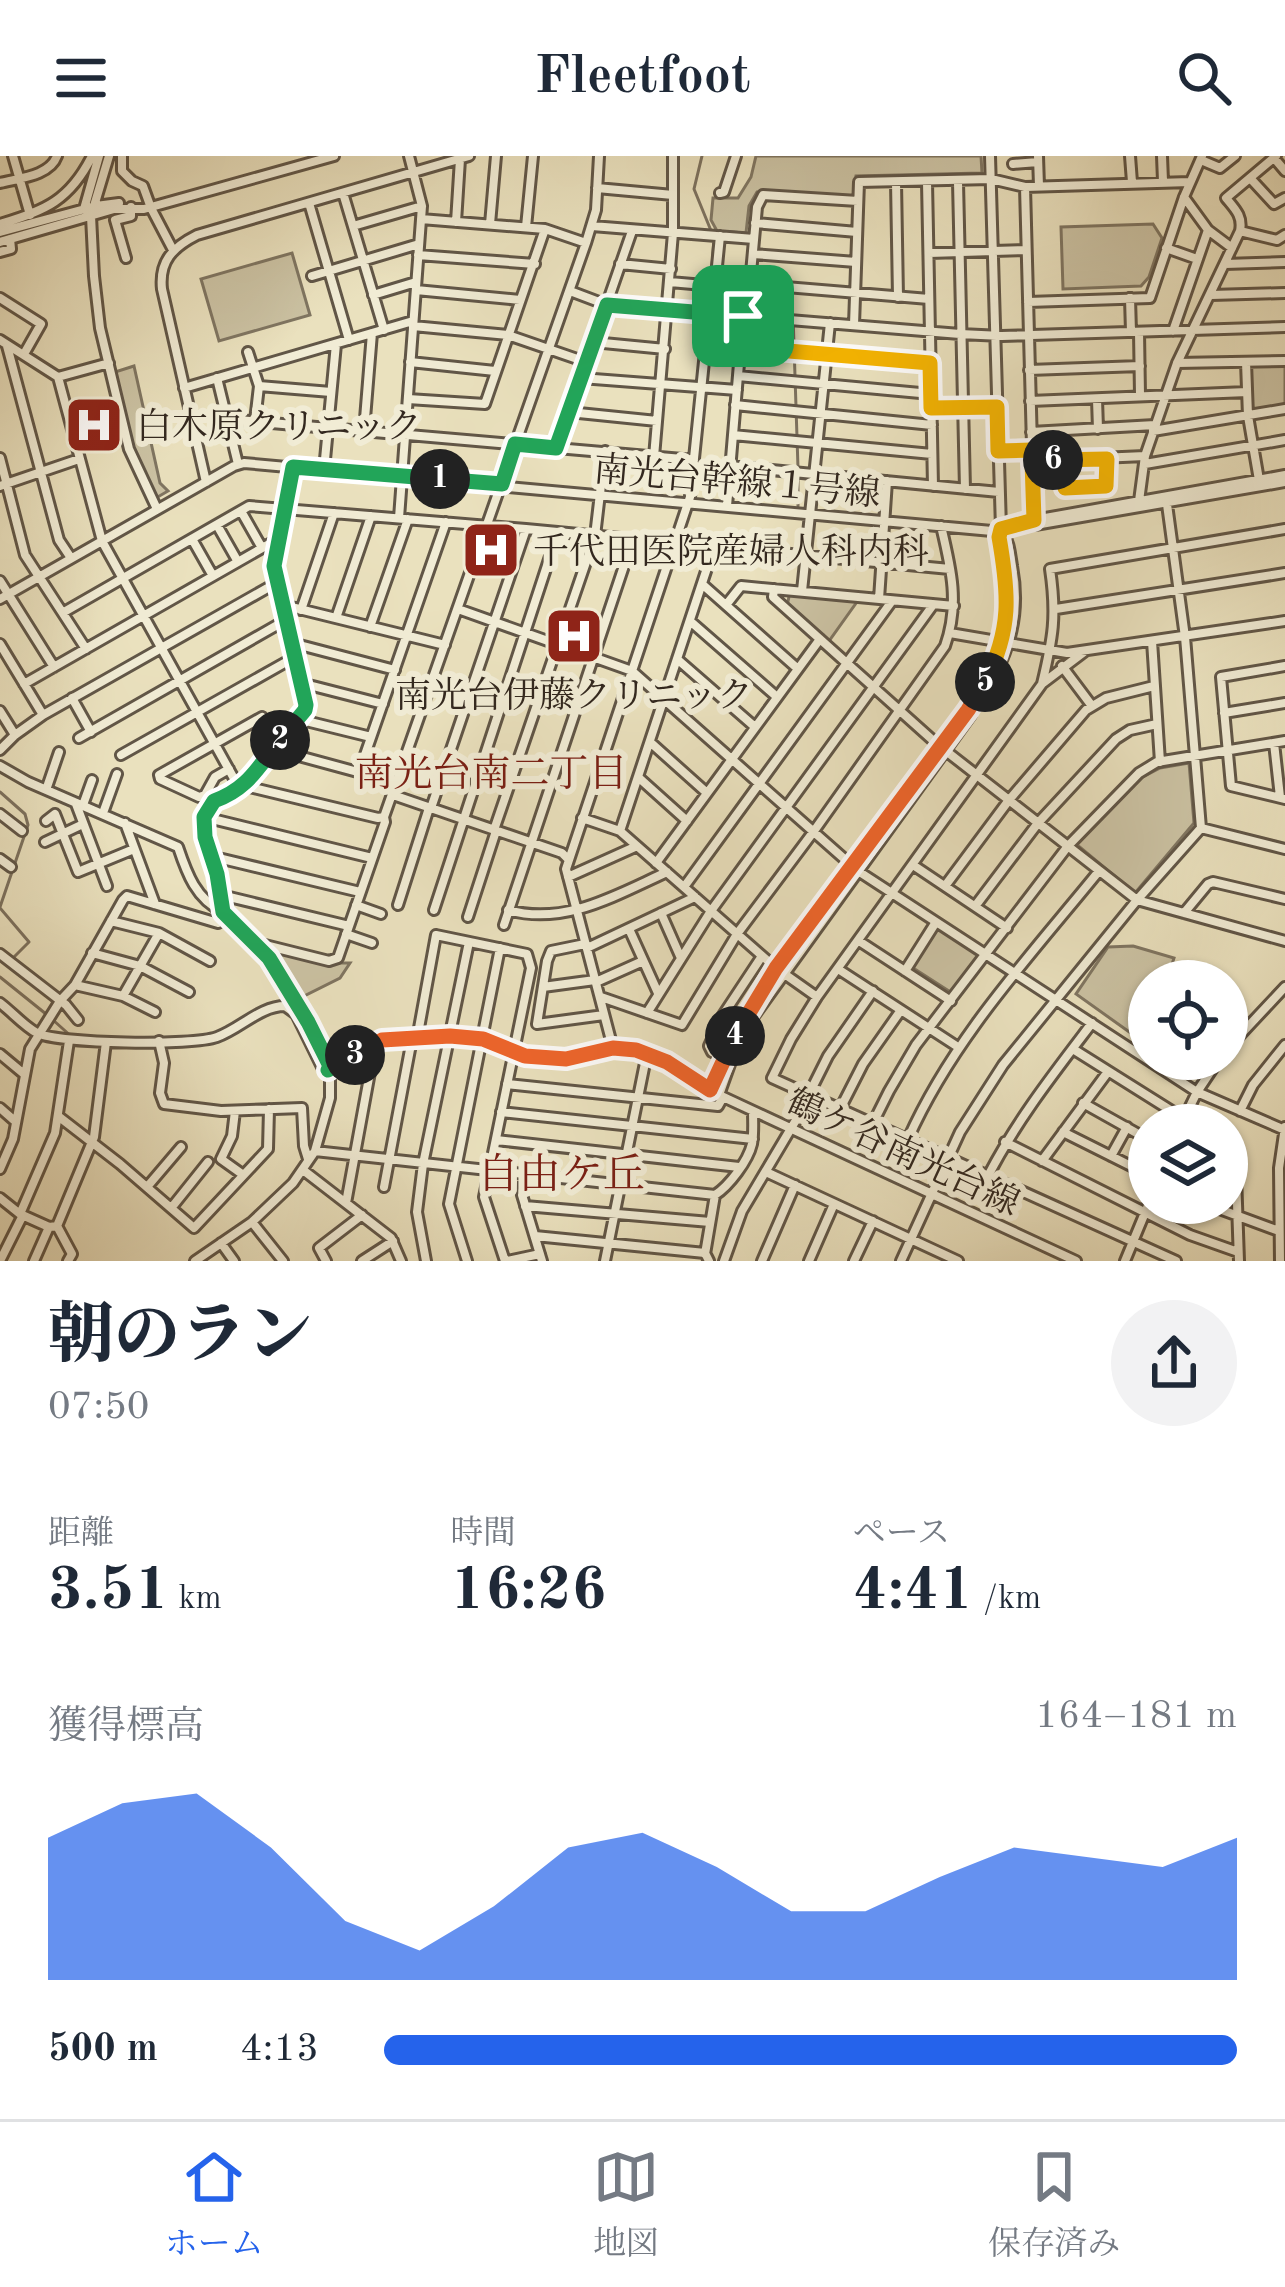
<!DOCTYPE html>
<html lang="ja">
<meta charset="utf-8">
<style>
:root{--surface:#fff;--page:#f2f2f3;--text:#1f2937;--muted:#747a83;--line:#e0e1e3;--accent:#2563eb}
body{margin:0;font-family:"Old Standard TT","Noto Serif JP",serif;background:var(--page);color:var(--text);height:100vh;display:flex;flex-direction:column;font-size:45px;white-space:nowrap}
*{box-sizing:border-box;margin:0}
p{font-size:39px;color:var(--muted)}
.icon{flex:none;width:66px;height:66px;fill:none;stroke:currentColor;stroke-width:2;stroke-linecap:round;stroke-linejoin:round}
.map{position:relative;height:1105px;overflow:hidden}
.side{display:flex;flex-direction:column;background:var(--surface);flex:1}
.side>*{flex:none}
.buttons{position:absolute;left:1128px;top:804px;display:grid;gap:24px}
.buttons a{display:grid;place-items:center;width:120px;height:120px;border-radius:50%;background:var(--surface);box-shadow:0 3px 9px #0004;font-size:60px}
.pin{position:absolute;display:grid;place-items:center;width:102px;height:102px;color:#fff;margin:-51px;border-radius:24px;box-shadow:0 6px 18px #0006}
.km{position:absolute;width:60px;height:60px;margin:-30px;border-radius:50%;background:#222;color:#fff;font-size:33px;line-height:60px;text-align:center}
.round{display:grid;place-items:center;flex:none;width:126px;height:126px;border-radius:63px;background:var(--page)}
.overview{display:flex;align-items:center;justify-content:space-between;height:204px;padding:0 48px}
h1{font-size:66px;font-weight:800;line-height:90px}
.stats{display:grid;grid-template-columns:repeat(3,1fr);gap:18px;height:204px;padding:12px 48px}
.stats div{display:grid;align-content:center}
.stats b{font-size:60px;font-weight:800}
.stats small{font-size:33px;font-weight:400}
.stats p{font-size:33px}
.chart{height:336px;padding:24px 48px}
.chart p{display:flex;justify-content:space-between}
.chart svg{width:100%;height:216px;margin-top:12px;fill:var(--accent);opacity:.7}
ul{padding:0 48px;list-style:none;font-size:39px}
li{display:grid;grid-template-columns:192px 144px 1fr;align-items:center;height:90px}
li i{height:30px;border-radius:15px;background:var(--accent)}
header{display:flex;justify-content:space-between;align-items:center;height:156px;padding:0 48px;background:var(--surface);font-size:54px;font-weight:800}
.menu{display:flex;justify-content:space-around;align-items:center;height:168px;border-top:3px solid var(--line);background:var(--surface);font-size:33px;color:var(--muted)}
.menu a{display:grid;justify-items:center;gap:6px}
.menu .active{color:var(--accent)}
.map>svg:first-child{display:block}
.green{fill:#cbc2a3;stroke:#7f7561;stroke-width:3}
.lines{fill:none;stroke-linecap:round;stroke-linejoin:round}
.stream{stroke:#7c715e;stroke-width:3}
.minor-casing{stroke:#615647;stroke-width:14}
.minor{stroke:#f1ecd5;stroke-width:8}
.split-1-casing{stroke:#fff;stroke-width:24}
.split-2-casing{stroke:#fff;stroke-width:24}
.split-3-casing{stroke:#fff;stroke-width:24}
.split-4-casing{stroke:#fff;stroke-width:24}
.split-5-casing{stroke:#fff;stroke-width:24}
.split-6-casing{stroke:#fff;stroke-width:24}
.split-7-casing{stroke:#fff;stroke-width:24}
.split-1{stroke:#22a559;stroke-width:15}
.split-2{stroke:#22a559;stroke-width:15}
.split-3{stroke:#22a559;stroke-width:15}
.split-4{stroke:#f0652b;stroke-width:15}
.split-5{stroke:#f0652b;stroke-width:15}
.split-6{stroke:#f5b400;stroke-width:15}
.split-7{stroke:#f5b400;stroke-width:15}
.labels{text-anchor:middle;stroke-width:12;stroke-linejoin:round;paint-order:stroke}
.poi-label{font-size:36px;fill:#33281f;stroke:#f1ecd5;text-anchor:start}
.street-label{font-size:36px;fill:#33281f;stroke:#f1ecd5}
.neighbourhood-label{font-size:39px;fill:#7a1f14;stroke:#f1ecd5}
.quarter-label{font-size:42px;fill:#7a1f14;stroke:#f1ecd5}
</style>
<header><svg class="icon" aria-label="menu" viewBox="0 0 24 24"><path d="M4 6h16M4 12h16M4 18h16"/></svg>Fleetfoot<svg class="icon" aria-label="search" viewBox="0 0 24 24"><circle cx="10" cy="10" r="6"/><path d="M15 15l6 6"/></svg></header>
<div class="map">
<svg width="1285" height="1105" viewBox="0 0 1285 1105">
<rect width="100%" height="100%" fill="#eae1be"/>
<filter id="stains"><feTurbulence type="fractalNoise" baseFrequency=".00167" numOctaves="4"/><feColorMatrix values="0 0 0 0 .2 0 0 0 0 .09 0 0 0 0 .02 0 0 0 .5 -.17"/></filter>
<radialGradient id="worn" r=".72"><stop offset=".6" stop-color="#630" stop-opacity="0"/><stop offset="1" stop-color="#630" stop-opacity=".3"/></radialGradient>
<path class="green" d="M756 0H981L982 17 856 20 853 41 757 36 749 50 746 77 717 75 711 64 713 42H738L751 21Z
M1153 68 1162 82 1149 121 1141 130 1063 133 1061 71Z
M292 97 310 159 219 185 201 123Z
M1252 208H1285V249L1249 255V212Z
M134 210 160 327 168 335 156 342 133 297 115 216Z
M790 436 859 443 829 485 787 450Z
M1189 607 1194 667 1135 737 1076 688 1141 622 1160 612Z
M937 769 981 799 952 837 910 810Z
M1133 790 1174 802 1169 818 1187 825H1149V890L1076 838 1108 791Z
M266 792 328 807H350L340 822 298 843Z"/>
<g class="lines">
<path class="stream" d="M702 0 694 33 714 82 711 125
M710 135 711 153 742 156
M752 157 793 159 798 312
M798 350V322
M0 636 25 658 28 669 0 751
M0 752 29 786 13 802
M0 821 46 858
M53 864 72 881"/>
<g class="minor-casing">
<path id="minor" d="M13 0 30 59
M109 0 91 60 94 120 100 172 129 293 157 353
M122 0V15L132 25 143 30 151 52 173 94
M1038 0 1039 30
M1130 0 1132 26
M1162 0 1163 25
M1274 2 1285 15
M1201 4 1220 12 1235 0
M1013 8 1038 6
M1250 22 1274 48 1285 42
M896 26 898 141
M927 26 933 330
M958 26 965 333
M0 27C19 22 50 20 57 0
M1025 31 1034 364
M597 32 673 39
M343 37 384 174
M720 37 724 36 736 0
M309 47 349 184
M86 55 84 53 99 0
M421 63 545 73 586 87
M456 66 460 3
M755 67 857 76
M0 68C45 55 70 44 92 0
M490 68 496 0
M353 70 422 50
M592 70 754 83
M526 71 533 0
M1208 74 1232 92
M1240 75 1277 84 1285 79
M0 76 96 50 119 47
M0 86 114 53H144L334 0
M1166 92 1197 103
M0 96 11 93 10 83
M929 97 1026 94
M753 98 856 106
M418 99 535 108
M126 102 115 64 131 60V51
M620 108 671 113
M1225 108 1285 106
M312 120 419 88
M670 126 715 130 720 80
M750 128 929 143
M416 134 520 144
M570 135 607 149 960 178 1002 180 1285 171
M373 139 416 126
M1211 139 1285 137
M0 142 41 168 24 198
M1130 142 1131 176
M1028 146 1150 142 1184 41 1202 0
M747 161 757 51 763 39 858 45
M854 169 859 26 991 23 1025 31 1190 26
M413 170 508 179 586 206
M1173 175 1208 74 1184 41
M1139 176 1140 239
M0 184 58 221 102 385 237 628 378 662 384 661 586 87 596 54 599 0
M593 186 665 193
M7 190 59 384 71 402
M741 191 930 207
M248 196 259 230 255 265
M410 206 495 215
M1246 206 1248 260 1259 324
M1177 207 1285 205
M1029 214 1140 210
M738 220 931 238
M58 221 109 207
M217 222 238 308
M581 222 737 234
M259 230 331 236
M184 232 413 165
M408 243 485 248 545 73
M1097 243 1098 273
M1030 245 1247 236
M735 249 932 269
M931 252 997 251
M569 256 657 265
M226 263 694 304
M364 275 372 177
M1153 275 1285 253
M1031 276 1155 269
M733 279 932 298
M557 292 632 75
M998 295 1031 294
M654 301 673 77V0
M0 302 25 399 86 493
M1064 304 1065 332 1106 330 1107 303
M1032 305 1145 300
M1145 308 1285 284
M730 310 999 336
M324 314 336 188
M206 326 162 133C159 105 173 91 197 79L469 0
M0 330 79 303
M1139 345 1145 300 1177 207 1240 75C1243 60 1235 53 1226 42L1276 0
M727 350 743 160
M241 355 262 392
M399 362 422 50 409 0
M1026 368 1035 369 1285 326
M217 369 238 406
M192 383 213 420
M0 425 54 511
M702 428 798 513
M774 433 773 441 937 588 1137 744 1285 785
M802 435 830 167
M0 443 234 310 244 307 992 375 1034 364 1285 319
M879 443 887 325
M283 449 445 489
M726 449 741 430 954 450
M458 453 632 515 858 715 1197 936 1285 974
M1056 453 1285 417
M301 454 334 357
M64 456 249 350 526 373 950 413
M336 462 371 360
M690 465 777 541
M370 471 408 363
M950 477 1067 497 1285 465
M1152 485 1160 606
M292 487 395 514
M0 488 43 559
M677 503 755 571
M1062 510 1092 550
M1285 510 1221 521 1231 630 1285 643
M301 527 383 548
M1043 527 1084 496
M24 528 278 383
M986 536C1010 494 1021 458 1012 410 1010 397 1009 385 1002 374
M72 542 91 576
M0 555 15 579
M1224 557 1285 547
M298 563 371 581
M79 582 286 464
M650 586 707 637
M1274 587 1280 641
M273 593 398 627
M0 594 15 579 43 559 278 426
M121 599 295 501
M0 610 28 626 178 691C187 718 196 743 223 756
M229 613 215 621 205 639 199 641 160 623 159 619 262 561
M359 616 446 366
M638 621 687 665
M46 634 59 596
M393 639 562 697 568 703
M76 648 107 730
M83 649 92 624
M431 652 526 373
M103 657 117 618
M0 658 22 675
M204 661 372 702
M582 662 620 675 776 812 817 841
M46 665 55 658 78 716 134 693
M125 667 155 748
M1201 672 1285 693
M494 674 595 380 605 295
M620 675 714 391
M45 686 83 668
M210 700 360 736
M0 703 11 711
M656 707 820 483
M913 709 1007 772
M568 721 637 690
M945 730 1009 644 1086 554 1106 542 1154 530
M684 731 892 445
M221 739 349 770
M356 749 381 758
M398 749 429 652
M976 749 1038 667 1116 583 1130 574 1157 568
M434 754 558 376
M508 754C565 770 616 739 667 716
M661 757 680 800
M1184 757 1208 728 1213 726 1285 743
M468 761 496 675
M111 765 159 777 210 805
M504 769 633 383
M629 773 658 837
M346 778 372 787
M859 785 951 845
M257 787 329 805 338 802 385 666 384 661
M585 788 551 795 547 805 537 868 604 859
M587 792 695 741
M92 797 140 810 189 836
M0 798 66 849 78 864
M838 813 958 891
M905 815 936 766
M596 826 643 805
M75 829 123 840 155 856
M543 831 595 824
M123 840 159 777
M601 841 682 869 737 778 814 675 945 490C960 448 951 412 941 370
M0 847C12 856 24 870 37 877 59 888 193 890 217 881 240 873 260 850 285 850L296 858 323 913 328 914
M647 857 711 755 933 449
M417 883 436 779 527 798 531 812 484 1041 505 1105
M159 885 164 907 160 937 164 948 221 955 302 952 304 990 308 1003
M613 892 566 713 690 341 709 157
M1073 893 1194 969
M1227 893 1285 831
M0 898 24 918
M723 901 712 896 709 890 723 859 762 800
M329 914 382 884 450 881 483 883 525 900 566 903 613 892 636 894 667 906 719 939 1076 1105
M507 928 718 950 723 941
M709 934 748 854 776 812 968 554C1011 489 1012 456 999 381L1001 373 990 0
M719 939 733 900 754 860 971 559
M1083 947 1149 984
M0 952 16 966
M840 953 863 908 901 854
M235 955 232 980 221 1003 242 1018
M1240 955 1253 929 1285 889
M501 956 753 983
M58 960 120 1008 194 1072 268 993 269 953
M873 967 889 935 916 889 1068 690 1139 617 1157 606 1285 585
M1181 969 1197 936 1219 903
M1063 976 1149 1019
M908 983C953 882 1030 800 1099 715
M496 984 739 1011
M1005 986 1190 1079 1238 1096
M1227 986 1235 990 1239 1105
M315 995 715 1039C729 1030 748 1005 752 988 754 977 753 965 753 955
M1111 1000 1127 971
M1042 1005 1107 917
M0 1013 13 983 30 893 60 845 75 829 123 744 127 740 218 767 228 761
M303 1014 391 1082 401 1105
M766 1016 958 1105
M525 1020 522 1039 542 1105
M988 1020C1017 964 1054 917 1092 867
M147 1031 181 991
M384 1031 412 883
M0 1042 20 1058 49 1071
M346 1047 375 889
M1203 1047 1279 1075
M525 1050 710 1066
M172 1051 208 1006
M20 1058 55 977 69 885
M252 1066 283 1105
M57 1070 72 1098 68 1105
M535 1080 705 1097 709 1105
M221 1087 234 1105
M705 1098 715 1039
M0 1105 23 1059
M34 1105 49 1071 57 1070 94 981 106 886
M195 1105 252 1066 293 1027 315 995 330 942V910L308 865 269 802 223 756 217 717 205 681 204 661 214 645 236 636 245 630 305 554 274 410 293 311
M326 1105 319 1092 362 1059
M362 1105 393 1085
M426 1105 417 1056 423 1008 469 786
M467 1105 449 1048 500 792
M507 1105 540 1098
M605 1105 647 897
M724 1105 742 1055 796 964 828 900 873 835
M762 1105 795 1029
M809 1105 834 1048
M854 1105 873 1065
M901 1105 960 976 1003 909 1137 744 1201 672 1185 481 1166 341
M1125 1105 1149 1047
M1176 1105 772 922 791 883 817 841 1042 528C1053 482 1057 460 1050 413L1285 373
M1280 1105 1279 1012 1285 971"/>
</g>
<use href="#minor" class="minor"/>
</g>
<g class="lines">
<g class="split-1-casing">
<path id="split-1" d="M440 323 502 328 515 288 556 292 607 149 743 160"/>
</g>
<g class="split-2-casing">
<path id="split-2" d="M280 584 305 554 306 549 274 410 293 311 440 323"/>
</g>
<g class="split-3-casing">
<path id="split-3" d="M280 584C258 611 248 633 214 645L204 661 205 681 217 718 223 756 269 802 308 866 330 910 328 914 355 899"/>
</g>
<g class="split-4-casing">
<path id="split-4" d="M355 899 382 884 450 880 483 883 525 900 566 903 613 892 636 894 667 906 710 934 735 880"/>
</g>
<g class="split-5-casing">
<path id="split-5" d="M735 880 776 812 968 554 985 526"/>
</g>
<g class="split-6-casing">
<path id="split-6" d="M985 526C1012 473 1009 438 999 381L1001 373 1034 364 1032 305 1064 304 1065 332 1106 330 1107 303 1053 304"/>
</g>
<g class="split-7-casing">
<path id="split-7" d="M743 160 741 191 930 207 931 252 997 251 998 295 1031 294 1032 305 1053 304"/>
</g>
<use href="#split-1" class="split-1"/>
<use href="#split-2" class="split-2"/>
<use href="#split-3" class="split-3"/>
<use href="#split-4" class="split-4"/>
<use href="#split-5" class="split-5"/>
<use href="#split-6" class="split-6"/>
<use href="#split-7" class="split-7"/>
</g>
<defs>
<g id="hospital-square" transform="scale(3)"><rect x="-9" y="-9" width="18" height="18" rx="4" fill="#8f2418" stroke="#f1ecd5"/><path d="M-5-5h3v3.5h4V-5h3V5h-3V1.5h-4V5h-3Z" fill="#fff"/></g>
</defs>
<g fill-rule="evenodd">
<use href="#hospital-square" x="94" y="269"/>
<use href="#hospital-square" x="491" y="394"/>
<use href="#hospital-square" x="574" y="480"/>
</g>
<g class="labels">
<g class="poi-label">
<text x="136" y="282">白木原クリニック</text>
<text x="533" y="407">千代田医院産婦人科内科</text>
<text x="574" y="551" text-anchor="middle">南光台伊藤クリニック</text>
</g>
<g class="street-label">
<text transform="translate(737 324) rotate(5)" y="13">南光台幹線１号線</text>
<text transform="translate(904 995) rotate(25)" y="13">鶴ケ谷南光台線</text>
</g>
<g class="neighbourhood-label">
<text x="491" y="630">南光台南二丁目</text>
</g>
<g class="quarter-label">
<text x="561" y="1032">自由ケ丘</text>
</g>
</g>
<rect width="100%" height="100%" filter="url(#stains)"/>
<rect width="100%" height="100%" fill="url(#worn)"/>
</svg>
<div class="buttons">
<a><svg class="icon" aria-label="locate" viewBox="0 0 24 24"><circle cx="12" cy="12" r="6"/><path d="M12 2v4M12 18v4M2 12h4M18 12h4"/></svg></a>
<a><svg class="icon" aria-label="layers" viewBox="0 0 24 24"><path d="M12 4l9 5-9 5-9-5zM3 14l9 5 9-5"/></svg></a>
</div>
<div class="pin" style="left:743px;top:160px;background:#1e9e55"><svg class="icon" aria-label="arrive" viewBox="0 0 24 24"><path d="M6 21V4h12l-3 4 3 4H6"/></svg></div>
<b class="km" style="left:440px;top:323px">1</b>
<b class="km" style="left:280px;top:584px">2</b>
<b class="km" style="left:355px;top:899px">3</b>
<b class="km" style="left:735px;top:880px">4</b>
<b class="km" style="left:985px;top:526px">5</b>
<b class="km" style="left:1053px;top:304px">6</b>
</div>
<section class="side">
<div class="overview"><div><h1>朝のラン</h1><p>07:50</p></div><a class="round"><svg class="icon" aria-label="share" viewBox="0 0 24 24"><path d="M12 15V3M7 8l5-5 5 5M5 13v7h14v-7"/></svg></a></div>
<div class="stats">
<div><p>距離</p><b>3.51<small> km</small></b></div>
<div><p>時間</p><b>16:26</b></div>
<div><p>ペース</p><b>4:41<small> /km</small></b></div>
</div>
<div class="chart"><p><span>獲得標高</span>164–181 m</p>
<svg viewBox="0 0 160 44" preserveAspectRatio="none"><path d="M0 44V15L10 8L20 6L30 17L40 32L50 38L60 29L70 17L80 14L90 21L100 30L110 30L120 23L130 17L140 19L150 21L160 15V44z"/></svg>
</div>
<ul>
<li><b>500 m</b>4:13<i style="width:100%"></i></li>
</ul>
</section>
<nav class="menu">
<a class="active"><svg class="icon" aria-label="home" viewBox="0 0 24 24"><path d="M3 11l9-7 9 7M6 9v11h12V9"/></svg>ホーム</a>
<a><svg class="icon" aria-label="map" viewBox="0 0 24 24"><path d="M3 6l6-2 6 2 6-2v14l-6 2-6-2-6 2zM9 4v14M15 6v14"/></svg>地図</a>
<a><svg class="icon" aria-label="saved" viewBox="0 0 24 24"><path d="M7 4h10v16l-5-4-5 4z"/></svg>保存済み</a>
</nav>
